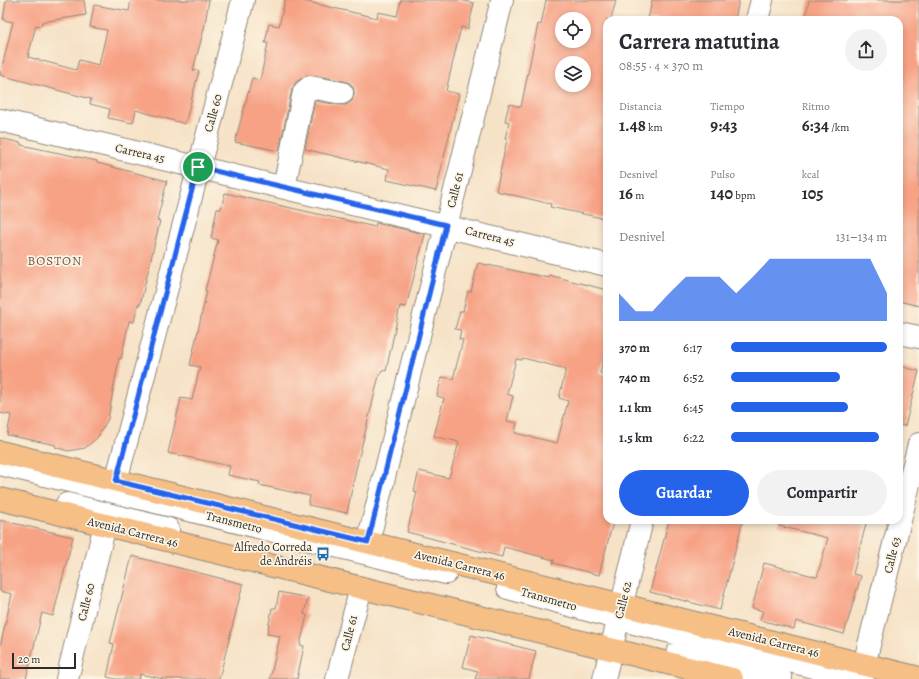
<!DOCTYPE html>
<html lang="es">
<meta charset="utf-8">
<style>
:root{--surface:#fff;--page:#f2f2f3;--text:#2b2b33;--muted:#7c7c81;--accent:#2563eb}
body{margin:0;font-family:Alegreya,serif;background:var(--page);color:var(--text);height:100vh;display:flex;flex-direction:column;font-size:15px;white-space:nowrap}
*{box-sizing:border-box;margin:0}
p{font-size:13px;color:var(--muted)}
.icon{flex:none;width:22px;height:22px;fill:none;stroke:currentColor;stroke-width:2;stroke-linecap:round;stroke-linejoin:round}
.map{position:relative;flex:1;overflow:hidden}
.details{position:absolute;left:603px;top:16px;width:300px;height:508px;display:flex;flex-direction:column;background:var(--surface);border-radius:12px;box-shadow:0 2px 6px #0003}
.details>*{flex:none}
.buttons{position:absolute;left:555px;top:12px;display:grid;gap:8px}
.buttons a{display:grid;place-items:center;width:36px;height:36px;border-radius:50%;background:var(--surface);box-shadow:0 2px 6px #0003;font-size:20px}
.scale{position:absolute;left:12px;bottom:10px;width:64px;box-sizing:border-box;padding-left:4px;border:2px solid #2b2b2b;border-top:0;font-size:11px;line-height:14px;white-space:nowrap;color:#2b2b2b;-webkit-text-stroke:3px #fcf5e5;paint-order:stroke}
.pin{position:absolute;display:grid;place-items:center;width:34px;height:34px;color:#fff;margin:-17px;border:2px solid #fff;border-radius:50%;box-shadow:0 1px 4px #0007}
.round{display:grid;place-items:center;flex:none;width:42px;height:42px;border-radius:21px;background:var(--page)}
.overview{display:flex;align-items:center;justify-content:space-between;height:68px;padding:0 16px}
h1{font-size:22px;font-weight:700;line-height:30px}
.figures{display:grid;grid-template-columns:repeat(3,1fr);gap:6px;height:68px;padding:4px 16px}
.figures div{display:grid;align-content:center}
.figures b{font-size:17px;font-weight:700}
.figures small{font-size:11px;font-weight:400}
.figures p{font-size:11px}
.chart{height:112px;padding:8px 16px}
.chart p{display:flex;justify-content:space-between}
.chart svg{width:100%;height:72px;margin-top:4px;fill:var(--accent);opacity:.7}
.cta{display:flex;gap:8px;margin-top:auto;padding:8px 16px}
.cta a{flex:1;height:46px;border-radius:24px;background:var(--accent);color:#fff;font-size:16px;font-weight:700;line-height:46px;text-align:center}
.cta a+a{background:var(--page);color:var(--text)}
ul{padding:0 16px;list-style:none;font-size:13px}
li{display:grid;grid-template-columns:64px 48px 1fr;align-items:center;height:30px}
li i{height:10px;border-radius:5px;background:var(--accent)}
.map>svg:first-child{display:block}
.building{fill:#f7a285;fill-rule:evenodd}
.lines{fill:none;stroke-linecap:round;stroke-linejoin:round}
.minor-casing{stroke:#908678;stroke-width:24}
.major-casing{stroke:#908678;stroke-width:24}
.minor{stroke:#fff;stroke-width:22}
.major{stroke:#f5bf86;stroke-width:22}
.route-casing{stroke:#fff;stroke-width:8}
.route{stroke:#2563eb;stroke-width:5}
.labels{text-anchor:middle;stroke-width:3.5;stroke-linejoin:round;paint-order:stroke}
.street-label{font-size:12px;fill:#2b2b2b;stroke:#fcf5e5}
.poi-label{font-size:12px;fill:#2b2b2b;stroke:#fcf5e5;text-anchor:end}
.neighbourhood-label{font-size:13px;letter-spacing:1px;fill:#72554a;stroke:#fcf5e5}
</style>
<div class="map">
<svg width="919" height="679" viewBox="0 0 919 679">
<rect width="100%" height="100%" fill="#fcf5e5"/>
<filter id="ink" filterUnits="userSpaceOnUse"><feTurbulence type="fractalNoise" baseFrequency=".025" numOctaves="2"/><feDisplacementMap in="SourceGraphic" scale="8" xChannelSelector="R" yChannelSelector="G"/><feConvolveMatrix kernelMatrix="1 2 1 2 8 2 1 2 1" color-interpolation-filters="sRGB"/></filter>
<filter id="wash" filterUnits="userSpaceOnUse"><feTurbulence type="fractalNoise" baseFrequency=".012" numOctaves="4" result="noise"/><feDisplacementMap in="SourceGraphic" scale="16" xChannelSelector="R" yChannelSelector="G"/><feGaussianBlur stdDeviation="0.9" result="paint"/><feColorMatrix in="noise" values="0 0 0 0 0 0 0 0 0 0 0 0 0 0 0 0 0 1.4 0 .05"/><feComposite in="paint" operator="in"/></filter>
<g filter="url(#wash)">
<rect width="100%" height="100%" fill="#f6e2c6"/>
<g id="blocks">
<path class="building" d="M6 0H84L86 15 42 22 41 26 36 25 28 57 76 70 79 60 99 65 107 30 90 27 94 5 129 11 131 0H209L204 29 193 70 199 71 185 124 136 110 133 123 108 118 110 109 90 104 91 99 0 75 13 22 3 20Z
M285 0H299L377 18 378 12 397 16 401 0H459L474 3 468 29 461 27 446 91 459 94 436 191 387 180 389 169 305 149 315 101 340 105H346L352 101 354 95V88L350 83 344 81 312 75H307L296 82 292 89 279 151 235 142 252 78 260 80 268 43H265L269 24 279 26Z
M546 0H616L611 20H607V219L550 207 551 204 496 191 507 140 505 139 509 122 505 121 509 104 521 107 538 24 541 25ZM562 19H584V41H562ZM562 63H584V85H562Z
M652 0H739L735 20H648Z
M809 0H919V306L899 301V20H805Z
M0 138 21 143V145L97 161V163L167 181 157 220 160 221 140 305 138 304 134 322 129 321 121 359 119 358 108 419 97 438 85 448 68 451 55 447 56 445 7 435 11 415 0 413Z
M225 193 375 227 376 223 425 234 406 307 400 306 386 371 382 370 379 376 356 469 347 513 308 505 310 496 259 485 260 482 228 475 230 466 168 453 181 398 192 400 200 367 190 365 207 291H205L218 240 211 238 217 209H221Z
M478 263 549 278V275L607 290V344L600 373 607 375V520L613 522 599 575 553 563 554 560 504 547 502 557 407 532 417 492 414 491 419 471 449 478 459 442 434 436 444 398 437 396 442 377 453 379 463 340 459 339 461 330 455 329 460 311H463L468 291 471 292ZM523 358 566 369 559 398 568 401 557 443 515 433 517 423 507 421 513 396 507 394 516 359 522 360Z
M899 366 919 371 905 426 899 425Z
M0 520 73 537 53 616 42 613 26 679H0V647L12 594 0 591Z
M669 520H743L720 610 650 592Z
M780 520H867L853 574 861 576 844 634 796 621 794 629 760 620 763 611 752 608 764 563 817 577 828 538 779 526Z
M132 556 243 584 219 679H163L140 674 139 679H116L107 677 114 644 110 643Z
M279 592 308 598 304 614 307 615 300 645 304 646 297 679H270L280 636 267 634 272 608H276Z
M471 635 536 651 529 679H475L478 671 463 667Z"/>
</g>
</g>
<g filter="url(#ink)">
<use href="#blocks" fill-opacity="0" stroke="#908678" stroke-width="1"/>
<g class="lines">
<g class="minor-casing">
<path id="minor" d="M757 20 762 0
M0 120 607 265
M284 187 304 92 310 87 342 93
M899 333 919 337
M0 464 446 573
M116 481 243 0
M67 504 168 529
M368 542 502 0
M508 588 634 623 863 679
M677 654 781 679
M864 665 919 444
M67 679 105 525
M337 679 361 588
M604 679 642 520"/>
</g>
<g class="major-casing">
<path id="major" d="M0 452 919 678
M0 499 732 679"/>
</g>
<use href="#minor" class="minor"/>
<use href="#major" class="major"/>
</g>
</g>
<g class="lines" filter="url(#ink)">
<g class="route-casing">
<path id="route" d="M198 167 446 225 368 542 116 481Z"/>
</g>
<use href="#route" class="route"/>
</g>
<defs>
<g id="bus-bare" transform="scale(1.08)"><path d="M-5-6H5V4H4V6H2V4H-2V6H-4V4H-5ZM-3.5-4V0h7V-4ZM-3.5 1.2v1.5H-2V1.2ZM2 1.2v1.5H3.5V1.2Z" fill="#1f6fb2" stroke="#fcf5e5" stroke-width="2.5" paint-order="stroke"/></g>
</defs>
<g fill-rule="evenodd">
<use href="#bus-bare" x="323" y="554"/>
</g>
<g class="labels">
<g class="street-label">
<text transform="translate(213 113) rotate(-75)" y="4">Calle 60</text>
<text transform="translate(140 153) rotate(13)" y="4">Carrera 45</text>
<text transform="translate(455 190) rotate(-76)" y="4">Calle 61</text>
<text transform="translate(490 236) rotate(14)" y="4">Carrera 45</text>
<text transform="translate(234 522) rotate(14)" y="4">Transmetro</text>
<text transform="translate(133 532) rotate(14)" y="4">Avenida Carrera 46</text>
<text transform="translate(892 555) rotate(-76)" y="4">Calle 63</text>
<text transform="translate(460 565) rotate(14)" y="4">Avenida Carrera 46</text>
<text transform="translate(549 599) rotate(16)" y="4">Transmetro</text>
<text transform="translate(623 600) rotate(-76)" y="4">Calle 62</text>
<text transform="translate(86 602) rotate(-76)" y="4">Calle 60</text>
<text transform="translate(349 633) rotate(-76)" y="4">Calle 61</text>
<text transform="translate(774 642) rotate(14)" y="4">Avenida Carrera 46</text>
</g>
<g class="poi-label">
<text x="312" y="551">Alfredo Correda<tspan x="312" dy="14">de Andréis</tspan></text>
</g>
<g class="neighbourhood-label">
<text x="55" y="265">BOSTON</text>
</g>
</g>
</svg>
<div class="buttons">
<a><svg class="icon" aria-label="locate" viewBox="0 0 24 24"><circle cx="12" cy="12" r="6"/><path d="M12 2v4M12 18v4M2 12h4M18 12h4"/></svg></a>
<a><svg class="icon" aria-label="layers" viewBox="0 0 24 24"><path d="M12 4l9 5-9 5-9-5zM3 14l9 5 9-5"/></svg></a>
</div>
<div class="scale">20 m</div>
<div class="pin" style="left:198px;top:167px;background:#1e9e55"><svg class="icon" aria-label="arrive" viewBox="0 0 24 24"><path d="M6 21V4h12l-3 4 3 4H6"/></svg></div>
<section class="details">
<div class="overview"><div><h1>Carrera matutina</h1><p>08:55 · 4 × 370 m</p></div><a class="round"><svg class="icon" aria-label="share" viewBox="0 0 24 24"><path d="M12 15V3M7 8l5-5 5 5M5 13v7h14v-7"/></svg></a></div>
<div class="figures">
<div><p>Distancia</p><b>1.48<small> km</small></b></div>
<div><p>Tiempo</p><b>9:43</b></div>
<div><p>Ritmo</p><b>6:34<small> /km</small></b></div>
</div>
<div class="figures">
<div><p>Desnivel</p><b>16<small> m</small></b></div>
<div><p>Pulso</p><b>140<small> bpm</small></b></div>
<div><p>kcal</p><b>105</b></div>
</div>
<div class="chart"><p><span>Desnivel</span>131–134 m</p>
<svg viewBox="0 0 160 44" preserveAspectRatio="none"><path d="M0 44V27L10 38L20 38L30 27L40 17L50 17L60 17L70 27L80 17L90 6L100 6L110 6L120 6L130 6L140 6L150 6L160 27V44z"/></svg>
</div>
<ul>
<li><b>370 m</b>6:17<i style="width:100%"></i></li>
<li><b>740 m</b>6:52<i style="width:70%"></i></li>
<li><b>1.1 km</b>6:45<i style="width:75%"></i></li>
<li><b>1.5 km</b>6:22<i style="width:95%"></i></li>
</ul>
<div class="cta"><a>Guardar</a><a>Compartir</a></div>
</section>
</div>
